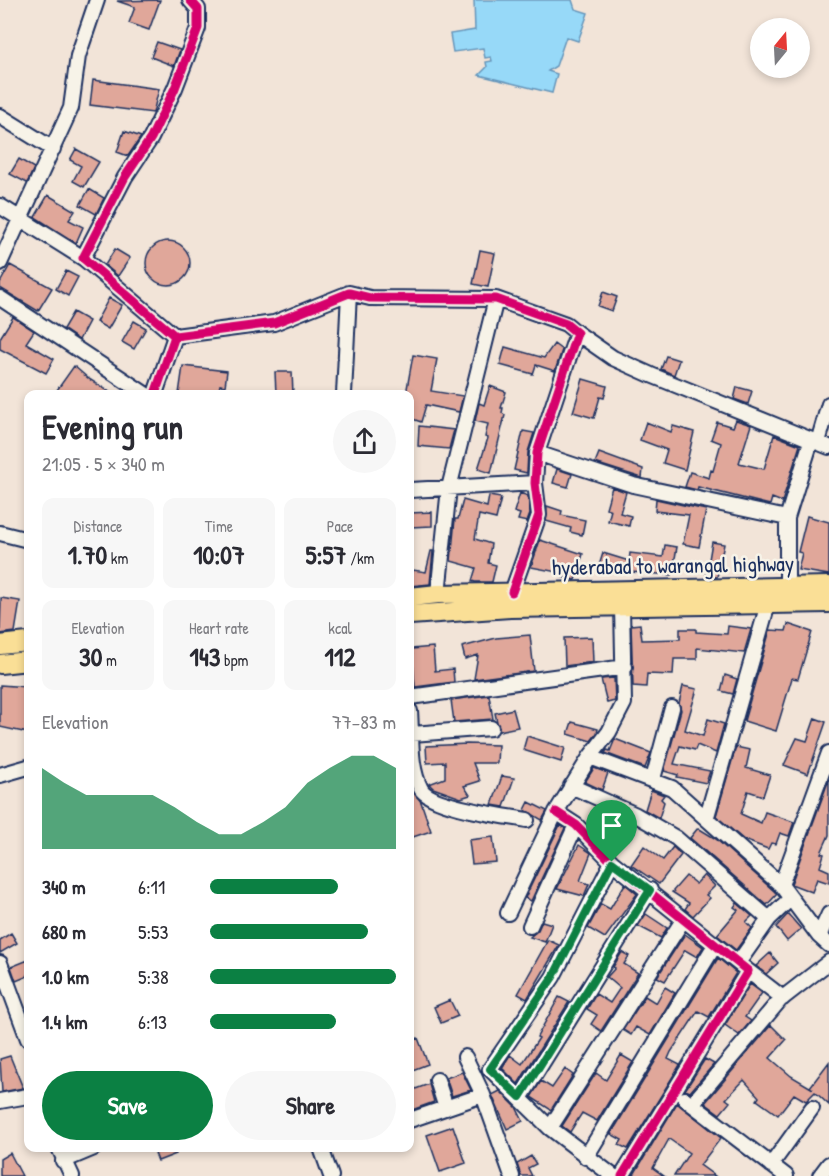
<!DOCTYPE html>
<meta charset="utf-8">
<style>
:root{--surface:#fff;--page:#f7f7f7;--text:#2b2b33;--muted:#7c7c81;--accent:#0b8043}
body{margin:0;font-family:"Patrick Hand",sans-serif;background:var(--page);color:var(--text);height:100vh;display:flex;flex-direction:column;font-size:22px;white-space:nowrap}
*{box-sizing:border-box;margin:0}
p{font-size:20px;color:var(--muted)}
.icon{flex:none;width:33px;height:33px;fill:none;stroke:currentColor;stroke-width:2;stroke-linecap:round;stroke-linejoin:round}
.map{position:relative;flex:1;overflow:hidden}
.side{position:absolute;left:24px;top:390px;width:390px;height:762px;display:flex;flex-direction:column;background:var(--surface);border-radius:12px;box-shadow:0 3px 9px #0003}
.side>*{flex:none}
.needle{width:39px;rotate:18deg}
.fabs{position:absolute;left:750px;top:18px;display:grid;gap:12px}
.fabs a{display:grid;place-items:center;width:60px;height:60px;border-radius:50%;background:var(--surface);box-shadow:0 3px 9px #0003;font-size:30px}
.pin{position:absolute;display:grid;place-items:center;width:51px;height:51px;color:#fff;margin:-62px -26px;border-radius:50% 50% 50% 0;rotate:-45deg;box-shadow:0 0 6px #0007}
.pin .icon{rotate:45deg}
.round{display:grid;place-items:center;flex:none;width:63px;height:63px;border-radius:32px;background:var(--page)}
.summary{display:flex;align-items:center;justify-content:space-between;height:102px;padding:0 18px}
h1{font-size:33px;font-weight:800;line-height:45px}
.stats{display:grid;grid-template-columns:repeat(3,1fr);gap:9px;height:102px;padding:6px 18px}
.stats div{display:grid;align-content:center;border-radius:12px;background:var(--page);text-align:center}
.stats b{font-size:26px;font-weight:800}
.stats small{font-size:16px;font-weight:400}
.stats p{font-size:16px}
.chart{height:168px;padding:12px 18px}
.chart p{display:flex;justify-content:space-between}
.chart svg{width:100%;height:108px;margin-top:6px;fill:var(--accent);opacity:.7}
.primary-button{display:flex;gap:12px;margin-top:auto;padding:12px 18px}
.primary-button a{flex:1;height:69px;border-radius:36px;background:var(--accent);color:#fff;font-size:24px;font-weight:800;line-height:69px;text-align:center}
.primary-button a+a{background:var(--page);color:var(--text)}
ul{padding:0 18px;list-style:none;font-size:20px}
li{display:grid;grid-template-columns:96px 72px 1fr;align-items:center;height:45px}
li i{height:15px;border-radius:8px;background:var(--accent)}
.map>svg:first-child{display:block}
.water{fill:#97d9f8;stroke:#6595ba;stroke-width:1.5}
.building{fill:#e0a79a;stroke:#1b2f5e;stroke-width:1.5}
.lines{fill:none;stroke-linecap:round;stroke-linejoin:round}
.minor-casing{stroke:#1b2f5e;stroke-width:18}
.major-casing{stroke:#1b2f5e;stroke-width:22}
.minor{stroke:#f7f3e8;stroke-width:14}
.major{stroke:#fadf96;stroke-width:18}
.cycleway-casing{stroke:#f7f3e8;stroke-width:13}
.cycleway{stroke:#d6006c;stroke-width:9}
.route-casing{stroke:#fff;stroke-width:12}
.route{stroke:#0b8043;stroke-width:8}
.labels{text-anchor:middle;stroke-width:5;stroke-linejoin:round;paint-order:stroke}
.street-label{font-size:22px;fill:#1b2f5e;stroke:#f7f3e8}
</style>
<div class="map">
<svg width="829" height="1176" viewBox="0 0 829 1176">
<rect width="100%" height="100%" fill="#f2e4d8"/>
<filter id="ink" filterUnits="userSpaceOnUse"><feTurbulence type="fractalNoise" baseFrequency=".0167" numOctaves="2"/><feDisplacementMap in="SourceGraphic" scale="12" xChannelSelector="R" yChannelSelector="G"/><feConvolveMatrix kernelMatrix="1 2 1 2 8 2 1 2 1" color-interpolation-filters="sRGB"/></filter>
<g filter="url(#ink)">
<path class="water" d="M474 0H572L575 9 588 13 578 41 566 37 556 66 548 71 557 74 552 93 479 75 487 67 486 62 492 61 491 57 485 58 483 48 453 52 450 34 475 30Z"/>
<path class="building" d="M160 0 149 30 129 23 135 7 117 1Z
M157 42 180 50 174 66 151 57Z
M93 80 159 89 153 113 90 105Z
M124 131 141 137 128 156 117 152Z
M76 149 99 162 84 187 73 181 81 166 70 160Z
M19 159 34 168 27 183 10 174Z
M89 189 104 198 96 214 80 205Z
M48 195 75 211 69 220 83 227 76 243 35 217Z
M146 263a22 22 0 1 1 44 0a22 22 0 1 1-44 0Z
M115 249 130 258 118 276 105 265Z
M480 250 495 253 488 287 473 284Z
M10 265 52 288 38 311 0 288V283Z
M66 271 78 277 68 296 56 289Z
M603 292 617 297 612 311 598 306Z
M109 298 122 305 108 329 96 322Z
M73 312 89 321 79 340 63 329Z
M13 317 34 331 26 343 54 359 46 373 0 349V338Z
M134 321 146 328 134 349 122 342Z
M554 344 562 350 555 371 536 365 533 374 500 365 505 347 544 358Z
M413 355 437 359 431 391 463 396 459 412 426 405 421 422 410 418V394H406Z
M666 356 679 360 674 375 661 369Z
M74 366 89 379 113 394H63L57 390Z
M183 366 227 371 225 386 220 385 218 394H179Z
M275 372H292L293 394H276Z
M583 379 607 386 604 398 600 397 594 418 573 412Z
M490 386 506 392 501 408H503L502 413 505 415 491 473 478 469 488 438 485 437 488 424 475 421 479 403 484 405Z
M737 387 752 391 748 404 734 399Z
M736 420 751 425 739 463 764 469 774 435 800 445 782 502 772 498 770 505 698 487 697 490 685 487 690 472 709 478 711 470 713 471 721 443 711 439 717 422 733 427Z
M646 422 671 432 673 426 694 432 685 470 663 463 667 450 640 440Z
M419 426 454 430 449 449 418 446Z
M523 431 534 433 528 452 527 473 514 470Z
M599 453 643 469 642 478 595 463Z
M557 469 572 474 568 487 553 483Z
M612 487 626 492 620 513 631 516 629 526 608 521 611 510 606 508Z
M520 493 528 496 530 514 527 522 518 520 520 514 514 512Z
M489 496 501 498 496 519 479 515 475 539 491 544 488 563 496 565 492 582H475L472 581 476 568 451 561 455 519H458L463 500 487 507Z
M656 499 706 510 699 547 683 544 689 515 655 511Z
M547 506 562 511 561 515 585 520 582 535 570 532 571 528 546 521Z
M432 512V526L410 527V513Z
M807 516 829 522V575L798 570 802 553 798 552Z
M540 540 583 554 575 580 562 577 563 573 531 567Z
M712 542 724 544 717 577H706Z
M665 545 677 547 672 575 616 571 599 566 603 553 629 561 630 553 663 557Z
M431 551H433L430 584 410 586 413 570 426 572Z
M1 598 20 601 15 632 0 634Z
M640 624 642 640 680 639V629H696V632L727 634 728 626 751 629 744 653 697 648V659H674L673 675 647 674 646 687 633 686 631 625Z
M788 624 812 632 798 679 792 678 776 731 744 721 770 630 786 631Z
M530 635 534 671 474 679 478 655 465 659 462 647 496 638Z
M592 637 593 662 565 666 564 638Z
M433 647 435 671 453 669 454 682 415 687 412 649Z
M725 675 737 679 733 694 721 691Z
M614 678 615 701 607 703 601 679Z
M0 685 28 687V733L0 727Z
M683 686 697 689 685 730 703 736 708 719 724 724 716 753 697 745 695 750 680 746 674 764 710 771 706 783 677 777 678 775 664 771 681 710 679 703Z
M489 695 493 719 454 722 451 700Z
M513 709 518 727 499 731 495 713Z
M815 718 826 722 808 774 784 765 797 738 807 741Z
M572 722 598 729 597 733 591 741 568 734Z
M527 736 565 748 561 762 523 750Z
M615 739 651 753 645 768 605 753 607 750 610 751Z
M467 744 498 745 497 763H473L480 781 464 786 470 795 461 798 433 788 429 784 445 778V762L427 763 426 746Z
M736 747 750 750 746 768 770 775 763 796 748 791 741 814 761 823 765 812 794 822 789 836 780 833 776 844 771 843 768 849 744 840 716 816Z
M594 768 608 773 602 790 585 782Z
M502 776 514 778 504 807 492 805Z
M829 779V835L821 853 824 854 820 867 829 871V883L817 879 812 892 791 884Z
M410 785 421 802 431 831 410 838Z
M651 790 664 795 661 799 664 802 659 818 645 810Z
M529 802 547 811 542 820 525 810Z
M619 817 626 822 610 847 604 841Z
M560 825 565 828 531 901 525 898Z
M698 828 716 839 774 891 777 894 767 905 690 838Z
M493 837 496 862 472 864 469 840Z
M579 845 591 853 580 881 589 884 584 896 557 889Z
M644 846 663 860 673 847 681 855 659 884 631 865Z
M704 875 715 886 706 895 710 898 693 916 685 909 689 903 672 892 686 876 696 884Z
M625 884 637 894 605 938 588 928 601 904 610 909Z
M737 903 752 916 746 922 752 928 736 950 717 935 738 910 734 907Z
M646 914 667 928 661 938 638 926Z
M788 914 801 929 787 941 776 927Z
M542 921 552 924 545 942 530 937 538 930Z
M11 933 17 943 0 953V940Z
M685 934 703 947 697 957 685 950 665 981 657 977Z
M548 940 559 945 527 999 518 994Z
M622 952 629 956 624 964 638 973 601 1031 591 1024 597 1015 587 1009 596 994 610 1003 620 988 607 977 615 968 613 967Z
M770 953 778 963 766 974 756 966Z
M718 958 736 973 709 1017 698 1011 671 1052 668 1059 680 1065 628 1149 619 1145 622 1140 611 1134Z
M28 960V976L16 981 11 967Z
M750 984 762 993 745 1017 751 1021 739 1035 725 1025Z
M665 987 675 993 650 1035 636 1027 631 1035 623 1030 645 996 656 1003Z
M559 997 569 1002 518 1084 502 1068 510 1055 522 1064 539 1038 537 1037Z
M450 1000 458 1016 441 1023 434 1007Z
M771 1025 786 1040 770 1058 791 1076 813 1089 810 1087 829 1062V1105L815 1092 806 1101 794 1094 778 1115 757 1100 759 1097 744 1080 726 1099 730 1102 720 1114 705 1103Z
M418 1038 428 1064 410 1071V1041Z
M621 1055 633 1062 597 1121 582 1113 570 1132 562 1126 596 1073 606 1080Z
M10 1056 23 1088 2 1092 0 1059Z
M705 1059 714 1064 690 1092 685 1090Z
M565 1069 573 1075 551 1110 531 1097 541 1081 552 1088Z
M462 1072 471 1090 452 1096 446 1078Z
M429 1084 434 1102 412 1110 410 1091Z
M500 1091 516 1107 523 1121 507 1129 492 1095Z
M677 1103 721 1138 700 1165 715 1176H674L689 1153 669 1139 653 1168 664 1176H633Z
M453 1126 466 1163 440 1172 427 1135Z
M153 1148H174L176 1154 158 1161Z
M10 1153 22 1176H0V1159Z
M531 1156 536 1164 528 1168 532 1176H521L517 1164Z"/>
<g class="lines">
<g class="minor-casing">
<path id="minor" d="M0 116 53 149
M0 206 83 258
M0 263 71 108 78 56 97 0
M0 298 145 394
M577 333 613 358 651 375 829 447
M175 336 83 258 125 177 151 138 175 88 198 28V9L190 0
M155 394 175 336 274 323 349 293 370 298 496 299 566 324 577 333 537 453 535 483 539 515 512 592
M344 394 349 293
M818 442 829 404
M537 453 633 485 787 518
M410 490 535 483
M0 533 28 540
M787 586V518L811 441
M438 594 449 488 496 299
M410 697 625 667
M410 711C412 736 409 767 421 789 431 807 506 816 527 820
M412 734 491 728
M590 757 672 788 781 885 819 936 829 945
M0 775 28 767
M653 779 672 708
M571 786 636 815 676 838 769 919
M556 812 576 825 612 862 748 971 622 1176
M707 816 768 604
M612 862 553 977 490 1069 550 1128 613 1176
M781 885 829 753
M508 913 556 812 590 757 609 732 624 703 622 607
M530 926 576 825
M819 936 829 914
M0 963 28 1039
M738 963 769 919 791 898
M748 971 783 998
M465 1057 483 1095 512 1176
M437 1080 446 1108
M521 1097 650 890
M685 1099 786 1176
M0 1101 28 1096
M692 1104 780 1000 829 962
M410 1120 483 1095
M550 1128 683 920
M59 1148 72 1176
M321 1148 331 1176
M586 1157 715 945
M63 1161 94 1148
M771 1165 812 1108
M820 1176 829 1164"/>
</g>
<g class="major-casing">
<path id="major" d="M410 597 438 594 829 586
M410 615 510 608 829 603
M0 645 28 642
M0 664 28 661"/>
</g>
<use href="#minor" class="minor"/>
<use href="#major" class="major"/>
<g class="cycleway-casing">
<path id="cycleway" d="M175 336 83 258 125 177 151 138 175 88 198 28V9L190 0
M155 394 175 336 274 323 349 293 370 298 496 299 566 324 577 333 537 453 535 483 539 515 512 592
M556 812 576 825 612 862 748 971 622 1176"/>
</g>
<use href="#cycleway" class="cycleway"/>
</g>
</g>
<g class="lines" filter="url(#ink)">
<g class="route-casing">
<path id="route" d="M612 862 650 890 520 1097 490 1069 553 977Z"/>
</g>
<use href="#route" class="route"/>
</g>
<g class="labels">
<g class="street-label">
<text transform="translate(673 565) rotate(-1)" y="8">hyderabad to warangal highway</text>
</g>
</g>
</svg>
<div class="fabs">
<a><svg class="needle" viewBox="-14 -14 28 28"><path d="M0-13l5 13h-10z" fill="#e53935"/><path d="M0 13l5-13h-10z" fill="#7c7c81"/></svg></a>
</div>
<div class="pin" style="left:612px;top:862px;background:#1e9e55"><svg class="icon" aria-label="arrive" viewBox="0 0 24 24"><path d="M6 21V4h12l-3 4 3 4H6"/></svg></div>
<section class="side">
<div class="summary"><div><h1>Evening run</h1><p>21:05 · 5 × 340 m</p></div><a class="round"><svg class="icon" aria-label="share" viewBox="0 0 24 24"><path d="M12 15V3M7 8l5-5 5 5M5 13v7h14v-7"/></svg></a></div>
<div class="stats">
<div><p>Distance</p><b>1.70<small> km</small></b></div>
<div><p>Time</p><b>10:07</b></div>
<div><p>Pace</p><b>5:57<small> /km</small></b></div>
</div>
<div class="stats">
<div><p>Elevation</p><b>30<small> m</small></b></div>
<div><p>Heart rate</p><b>143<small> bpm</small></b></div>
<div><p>kcal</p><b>112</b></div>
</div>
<div class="chart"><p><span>Elevation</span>77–83 m</p>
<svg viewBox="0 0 160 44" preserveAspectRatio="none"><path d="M0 44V11L10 17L20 22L30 22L40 22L50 22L60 27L70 33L80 38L90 38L100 33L110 27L120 17L130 11L140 6L150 6L160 11V44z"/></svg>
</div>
<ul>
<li><b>340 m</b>6:11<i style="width:69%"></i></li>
<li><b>680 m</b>5:53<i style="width:85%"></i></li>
<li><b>1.0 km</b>5:38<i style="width:100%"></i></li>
<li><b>1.4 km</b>6:13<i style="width:68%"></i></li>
</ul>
<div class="primary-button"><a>Save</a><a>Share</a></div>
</section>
</div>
